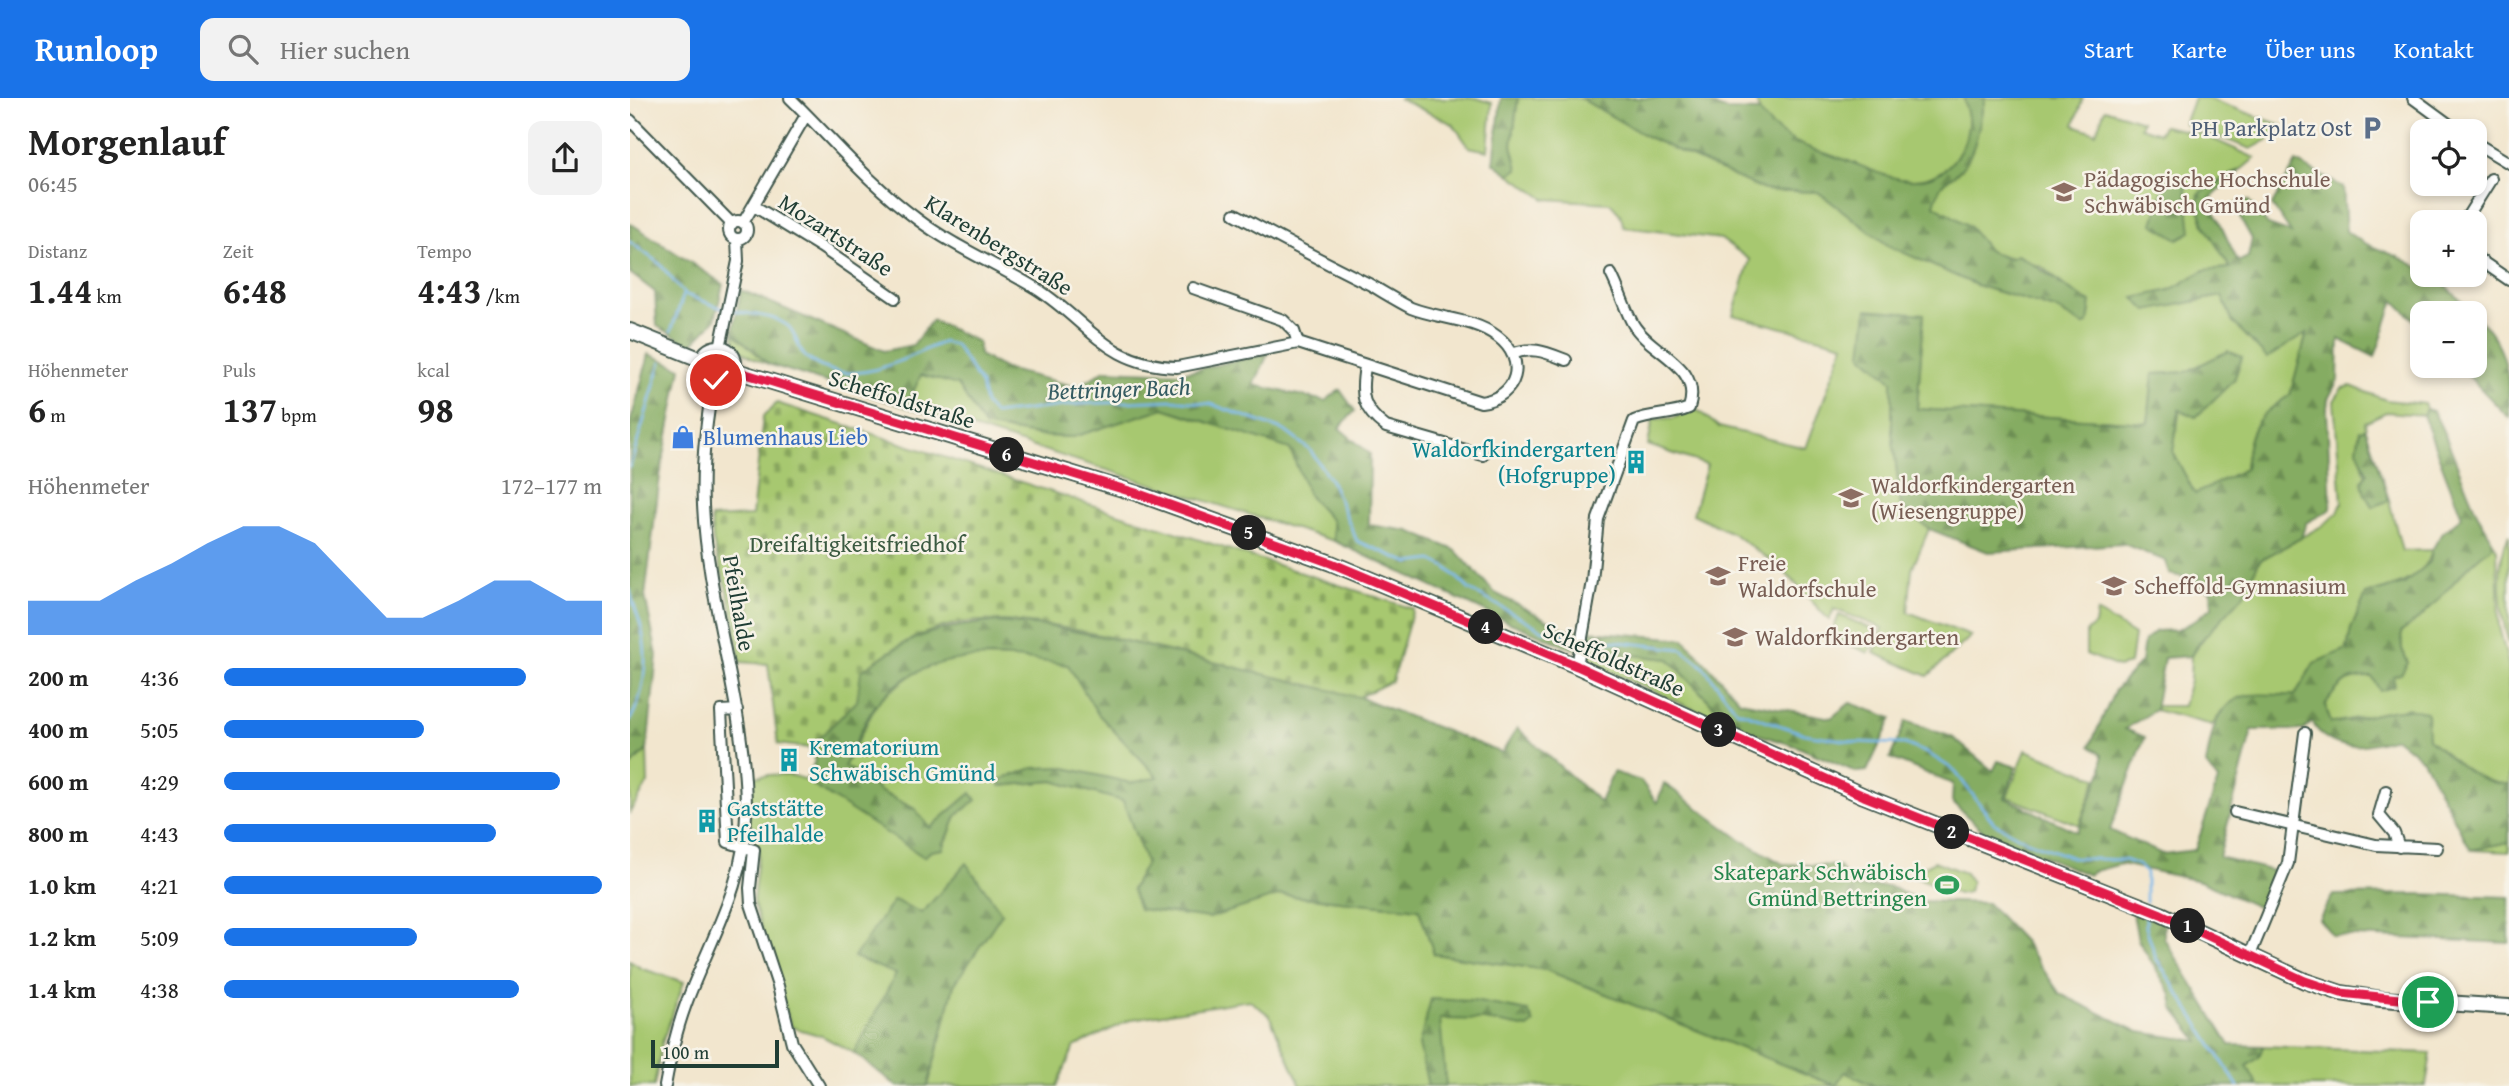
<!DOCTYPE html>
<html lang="de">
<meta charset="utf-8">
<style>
:root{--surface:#fff;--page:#f2f2f2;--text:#222;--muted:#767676;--accent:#1a73e8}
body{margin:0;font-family:"Gentium Book Plus",serif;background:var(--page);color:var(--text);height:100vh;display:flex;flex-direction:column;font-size:26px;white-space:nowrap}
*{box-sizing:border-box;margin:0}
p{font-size:23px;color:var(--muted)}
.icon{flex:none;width:38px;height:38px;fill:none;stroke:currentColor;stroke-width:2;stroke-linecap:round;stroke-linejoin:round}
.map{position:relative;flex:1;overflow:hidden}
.side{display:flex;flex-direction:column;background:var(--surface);width:630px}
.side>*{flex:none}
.controls{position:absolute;left:1780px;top:21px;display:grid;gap:14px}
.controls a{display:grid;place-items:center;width:77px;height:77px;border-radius:14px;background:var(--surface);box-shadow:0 4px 10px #0003;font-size:35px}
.scale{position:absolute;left:21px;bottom:18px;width:128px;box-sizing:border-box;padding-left:7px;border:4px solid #1f3d34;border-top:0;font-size:19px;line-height:24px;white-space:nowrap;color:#1f3d34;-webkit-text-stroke:5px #f7f3e8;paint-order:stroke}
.pin{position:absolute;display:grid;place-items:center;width:60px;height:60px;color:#fff;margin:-30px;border:4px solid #fff;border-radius:50%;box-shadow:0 2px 7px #0007}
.km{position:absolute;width:35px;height:35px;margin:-18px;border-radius:50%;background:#222;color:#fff;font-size:19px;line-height:35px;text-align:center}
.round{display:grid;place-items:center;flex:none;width:74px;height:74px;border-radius:14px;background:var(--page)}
.headline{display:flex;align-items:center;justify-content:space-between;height:119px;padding:0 28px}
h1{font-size:38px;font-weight:800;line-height:52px}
.metrics{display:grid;grid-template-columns:repeat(3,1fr);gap:10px;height:119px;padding:7px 28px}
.metrics div{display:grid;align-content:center}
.metrics b{font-size:35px;font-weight:800}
.metrics small{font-size:19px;font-weight:400}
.metrics p{font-size:19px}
.chart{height:196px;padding:14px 28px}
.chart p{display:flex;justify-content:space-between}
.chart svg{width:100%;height:126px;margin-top:7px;fill:var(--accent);opacity:.7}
ul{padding:0 28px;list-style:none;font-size:23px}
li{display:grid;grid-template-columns:112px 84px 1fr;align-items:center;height:52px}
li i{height:18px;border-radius:9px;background:var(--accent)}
header{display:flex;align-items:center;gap:42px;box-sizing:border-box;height:98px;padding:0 35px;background:var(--accent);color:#fff}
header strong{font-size:33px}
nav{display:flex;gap:38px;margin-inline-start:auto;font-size:24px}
.search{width:490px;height:63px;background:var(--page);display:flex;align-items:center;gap:18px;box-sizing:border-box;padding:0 24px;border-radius:14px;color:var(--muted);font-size:26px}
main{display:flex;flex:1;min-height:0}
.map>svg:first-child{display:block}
.green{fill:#a7c870;stroke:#638252;stroke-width:2}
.forest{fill:url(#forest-firs);stroke:#52744b;stroke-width:2}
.cemetery{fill:url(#cemetery-stones);stroke:#638252;stroke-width:2}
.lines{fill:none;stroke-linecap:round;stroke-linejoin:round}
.stream{stroke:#78b8ec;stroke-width:2.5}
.minor-casing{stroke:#3f564b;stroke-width:14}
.major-casing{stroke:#3f564b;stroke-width:18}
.minor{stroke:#fff;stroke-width:10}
.major{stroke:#fff;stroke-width:14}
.route-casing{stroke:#fff;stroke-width:14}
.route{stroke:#e11d48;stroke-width:9}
.labels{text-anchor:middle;stroke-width:5;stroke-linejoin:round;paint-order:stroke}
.service-label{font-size:23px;fill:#4e5e75;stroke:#f7f3e8;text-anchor:end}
.education-label{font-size:23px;fill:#785e54;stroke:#f7f3e8;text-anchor:start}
.street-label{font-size:23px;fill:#1f3d34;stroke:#f7f3e8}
.shop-label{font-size:23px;fill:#366cbe;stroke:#f7f3e8;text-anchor:start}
.culture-label{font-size:23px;fill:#0d838f;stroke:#f7f3e8;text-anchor:start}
.park-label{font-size:23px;fill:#3a5940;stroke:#f7f3e8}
.leisure-label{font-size:23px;fill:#27864d;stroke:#f7f3e8;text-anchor:end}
.water-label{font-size:24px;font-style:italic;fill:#355c62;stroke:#f7f3e8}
</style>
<header>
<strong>Runloop</strong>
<div class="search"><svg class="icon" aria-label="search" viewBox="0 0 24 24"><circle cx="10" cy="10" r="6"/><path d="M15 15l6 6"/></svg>Hier suchen</div>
<nav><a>Start</a><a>Karte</a><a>Über uns</a><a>Kontakt</a></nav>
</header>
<main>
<section class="side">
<div class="headline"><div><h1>Morgenlauf</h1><p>06:45</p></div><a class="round"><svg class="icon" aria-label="share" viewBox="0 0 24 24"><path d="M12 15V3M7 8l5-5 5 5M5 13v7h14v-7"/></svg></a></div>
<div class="metrics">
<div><p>Distanz</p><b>1.44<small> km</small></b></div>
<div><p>Zeit</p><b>6:48</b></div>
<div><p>Tempo</p><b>4:43<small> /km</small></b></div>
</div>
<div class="metrics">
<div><p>Höhenmeter</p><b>6<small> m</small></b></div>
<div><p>Puls</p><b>137<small> bpm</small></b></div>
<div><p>kcal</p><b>98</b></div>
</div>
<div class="chart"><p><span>Höhenmeter</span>172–177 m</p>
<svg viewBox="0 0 160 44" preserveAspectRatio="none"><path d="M0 44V32L10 32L20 32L30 25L40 19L50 12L60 6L70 6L80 12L90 25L100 38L110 38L120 32L130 25L140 25L150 32L160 32V44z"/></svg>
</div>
<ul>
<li><b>200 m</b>4:36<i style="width:80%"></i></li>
<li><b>400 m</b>5:05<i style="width:53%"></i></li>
<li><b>600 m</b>4:29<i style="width:89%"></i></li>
<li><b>800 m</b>4:43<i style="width:72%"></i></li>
<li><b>1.0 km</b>4:21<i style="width:100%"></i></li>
<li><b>1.2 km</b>5:09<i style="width:51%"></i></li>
<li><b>1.4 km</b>4:38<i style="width:78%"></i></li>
</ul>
</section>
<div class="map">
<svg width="1879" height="988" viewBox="0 0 1879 988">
<defs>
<pattern id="forest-firs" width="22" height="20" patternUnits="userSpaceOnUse" patternTransform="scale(1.75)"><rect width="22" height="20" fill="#85ac62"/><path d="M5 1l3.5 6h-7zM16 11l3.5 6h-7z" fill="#6c8d52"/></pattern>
<pattern id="cemetery-stones" width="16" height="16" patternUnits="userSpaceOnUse" patternTransform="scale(1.75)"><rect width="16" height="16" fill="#a7c870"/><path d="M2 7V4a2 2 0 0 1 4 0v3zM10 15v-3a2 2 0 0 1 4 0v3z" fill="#87a45d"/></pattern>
</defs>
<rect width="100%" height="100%" fill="#f7f3e8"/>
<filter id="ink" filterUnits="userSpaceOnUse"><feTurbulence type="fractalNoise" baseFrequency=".0143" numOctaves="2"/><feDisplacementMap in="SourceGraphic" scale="14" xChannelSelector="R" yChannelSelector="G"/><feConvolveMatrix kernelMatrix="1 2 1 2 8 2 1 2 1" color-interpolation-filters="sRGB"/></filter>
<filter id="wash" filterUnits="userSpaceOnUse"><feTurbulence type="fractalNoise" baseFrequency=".00686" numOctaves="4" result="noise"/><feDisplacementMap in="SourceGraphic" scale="28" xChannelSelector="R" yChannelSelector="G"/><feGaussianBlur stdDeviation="1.57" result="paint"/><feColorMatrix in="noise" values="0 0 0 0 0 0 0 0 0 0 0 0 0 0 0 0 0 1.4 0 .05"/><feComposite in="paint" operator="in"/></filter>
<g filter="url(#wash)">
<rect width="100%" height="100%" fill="#f2e6ce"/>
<path class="green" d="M768 0H846L862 5 858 53 839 49 823 26Z
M888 0H950L1018 39 1134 92 1188 94 1259 148 1346 187 1425 211 1454 227 1460 204 1444 196 1412 169 1358 153 1339 128 1303 107 1310 86 1332 71 1355 0H1453L1444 27 1466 35 1475 11 1512 23 1510 29 1529 35 1533 28 1572 36 1625 60 1612 71 1578 88 1573 126 1583 136 1600 170 1575 172 1540 192 1505 200 1517 213 1592 198 1603 224 1677 234 1660 297C1625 320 1619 329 1615 371L1565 397 1543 354 1550 311 1604 282 1612 259 1598 253 1556 274 1523 276 1518 325 1287 311 1294 216 1263 283 1262 333 1271 408 1299 431 1282 471 1278 514 1341 538 1298 578 1244 555 1253 530 1204 511 1199 522 1151 470 1102 435 1063 416 1077 367 1018 347 1023 321 1044 320 1066 311 1089 329 1176 350 1214 246 1103 217 1120 162 1091 141 994 129 990 116 980 105 915 101 879 76 888 71 882 47Z
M1125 0H1334C1335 8 1339 18 1339 26 1336 55 1314 81 1284 82 1260 83 1234 69 1212 61 1190 53 1162 48 1143 32 1134 24 1128 12 1125 0Z
M1564 0H1576L1651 27 1639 41 1621 51 1554 26Z
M103 234 138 266C121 259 105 255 103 234Z
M78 265a10 10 0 1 1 20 0a10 10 0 1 1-20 0Z
M291 276 328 287 354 328 412 338 443 339 534 310 660 351 679 398 702 423 704 443 276 309Z
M1721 288 1756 302 1794 306 1796 311 1793 317 1756 314 1735 324 1736 331 1730 332C1726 357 1739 383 1743 409L1759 402 1772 453 1802 452C1796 482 1762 489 1736 496L1721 531 1717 552 1684 565 1665 597C1627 601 1607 591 1582 627L1525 612 1526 608H1553L1560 582 1561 558 1630 462 1692 428 1708 415 1712 404 1704 303 1712 290Z
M1879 437V546C1870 515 1864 467 1879 437Z
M1862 442 1867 452 1869 529 1879 569V686C1851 688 1818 661 1799 642 1791 634 1785 620 1779 610L1701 625 1695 607C1699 600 1704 590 1711 585 1734 569 1750 589 1778 565L1772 551 1771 534C1807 511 1826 473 1862 449Z
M1467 514 1504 537 1500 566 1488 569 1456 556V534L1465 527Z
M1209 517 1247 533 1239 555 1200 539Z
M957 552 1039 561 1104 629 957 564Z
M327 559 395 560 439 567 468 616 529 680 501 685 431 669 371 688 423 683 493 703 516 765 502 791 579 820 650 797 789 811 804 856 916 872 1206 988H671L639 917 619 902 502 921 444 949 427 988H298L324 887 372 815H292L225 859 267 876 224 955 192 938 161 929 123 803 129 750 120 737 119 680C141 676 169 672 187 690L301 753 317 742 326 718 301 732 285 711 249 693 235 678 214 669 249 602 286 573Z
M17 652 18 685 0 714V668Z
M1396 652 1467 680 1449 727 1377 699Z
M1879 744V754L1841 752Z
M1304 763 1335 775 1341 784 1339 794 1328 796 1281 777Z
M0 863 13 871 54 884 32 945 24 988H0Z
M1633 948 1801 955 1796 988H1628L1617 968 1629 959Z
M1214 973 1245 988H1206Z"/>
<path class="forest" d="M871 0H888L882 47 888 71 879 76 864 65Z
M950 0H1061L1096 12 1129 13C1152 45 1180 50 1216 62 1237 70 1260 82 1283 82 1314 82 1336 55 1338 26 1339 18 1335 9 1334 0H1355C1349 23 1348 49 1333 69 1317 88 1313 75 1304 107L1339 128 1359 153 1378 161 1387 157C1414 170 1433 191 1461 204L1458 226 1453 227 1425 211 1346 187 1259 148 1188 94 1134 92 1018 39Z
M1666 64 1713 89 1716 133C1737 151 1769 155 1792 172V177C1810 177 1830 203 1843 215H1792V230L1764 202 1745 259 1709 241 1708 282 1698 301 1697 312 1701 411 1676 425 1671 440 1630 462 1613 498 1566 548 1561 558 1534 560 1525 612 1495 631 1515 639 1480 732 1532 756 1565 752 1588 682 1576 667C1581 638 1584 603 1620 597 1635 595 1650 598 1665 597L1684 565 1717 551 1721 531 1736 496 1774 486 1800 464 1802 452 1812 435 1832 419 1793 317 1796 311 1803 313C1822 347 1832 384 1849 419 1854 429 1862 437 1862 449 1827 473 1807 511 1771 534L1772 551 1778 565 1771 576 1763 578 1765 588 1750 593 1742 579C1717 578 1708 587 1695 607L1701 625C1735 623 1762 605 1797 614L1798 641C1822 659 1848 688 1879 686V744L1841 752 1793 662 1766 640C1733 648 1702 658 1682 624L1674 632H1622L1589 759 1647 774 1632 811 1570 783 1491 766 1461 774 1459 777 1354 734 1322 704 1323 686 1260 660 1276 623 1322 639 1363 673 1368 663 1386 669 1375 700 1447 734 1472 673V657L1460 648 1485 592 1511 564 1514 543 1526 533 1547 532 1561 525 1582 509 1581 493 1557 480 1539 476 1536 463 1494 446 1358 454 1299 431 1271 408 1262 333V283L1232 257 1237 211 1294 216 1287 311 1518 325 1523 276 1556 274 1598 253 1612 259 1604 282 1566 319 1549 312 1543 354 1565 396 1615 371C1619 329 1625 320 1660 297L1677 235 1637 260 1603 224 1592 198 1517 213 1504 200 1540 192 1575 172 1600 170C1588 147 1564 120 1569 95L1612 71 1579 102 1608 164 1618 159 1622 141 1603 107 1618 102 1638 127 1661 135 1642 107Z
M1541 81 1555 83 1561 134 1548 141 1523 126 1534 90Z
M0 125 93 186 85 222 61 247 27 228 25 194 0 175Z
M111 192 254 253 283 247 302 222 348 244 349 257 375 271 447 289 475 272 550 275 638 256 624 287 695 303 710 292 725 313 709 330 740 356 739 427 779 433 825 452 865 495 934 531 1054 541 1110 603 1201 620 1220 605 1262 620 1237 673 1226 674 1166 648 1104 629 1039 561 944 551 878 524 704 443 702 423 679 398 660 351 534 310 443 339 412 338 354 328 328 287 291 277 276 309 138 266 103 234Z
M1845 217C1879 249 1879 276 1879 320L1829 268H1844Z
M19 256 51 270 30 378 15 498 27 557 17 652 0 668V326Z
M1736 331 1759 402 1743 409 1735 397 1732 384 1737 375 1727 351 1730 332Z
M365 524 417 528 494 543 729 599 872 655 887 630 970 704 983 674 1011 683 1027 705 1034 685 1110 741 1153 766 1208 768 1226 790 1258 788 1291 803 1357 805 1394 844 1430 896 1509 934 1569 943 1544 911 1542 897 1508 842 1502 810 1534 825V840L1600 947 1633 948 1629 959 1617 968 1628 988H1245L1214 974 1206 988 916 872 804 856 789 811 651 797 579 820 509 811 502 791 516 765 493 703 423 683 370 688V682L403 670 431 669 501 685 528 679 468 616 438 567C374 556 299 548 250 602 235 619 225 648 214 669L235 678 249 693 285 711 300 730 341 695 346 702 326 718 313 751 301 753 294 759 187 690 177 681 185 663 179 650 227 603 230 573C280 539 304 528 365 524Z
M336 765 372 815 324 887 298 988H267L224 955 266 876 224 859 264 802 292 815Z
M1788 796 1879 799V845L1702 837 1689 821 1703 797Z
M801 901 843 903 898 913 904 925 898 930 854 922 810 921 816 988H798L789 947Z"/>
<path class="cemetery" d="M147 305 783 511 762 583 729 599C669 584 608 570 547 555 484 540 384 512 320 527 286 535 259 553 231 573L227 603 179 650 148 646 138 566 110 564 101 507 83 443 81 420 122 418 133 319Z"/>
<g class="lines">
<path class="stream" d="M0 144 30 166 54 196 94 211
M101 212C119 217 142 216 158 228 167 235 167 253 177 260 221 294 269 262 313 244L325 247 351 286 355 306 364 316 450 306 543 302 581 306 655 333 680 352 701 383 727 443 779 465 802 462 816 469 840 492 913 532 948 540
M41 233 54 196
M0 369 31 264
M0 491C2 507 11 521 13 538 18 565 14 598 0 622
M955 540 1052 551 1072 567 1106 612 1175 636 1225 644 1275 646 1299 656 1324 672 1364 725 1395 742 1443 760 1494 762 1509 767 1516 775V804
M1516 814V829L1526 860 1608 988"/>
</g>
</g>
<g filter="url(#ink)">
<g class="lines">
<g class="minor-casing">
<path id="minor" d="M160 0C202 41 239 86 287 121 324 149 368 167 407 191 460 225 476 267 547 269L668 245 851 304C888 299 898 262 868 239 843 220 809 221 781 210 767 203 753 194 739 186 694 164 649 140 605 116
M1783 0 1828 33
M0 22 102 126
M1844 44 1879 65
M124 108 191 149 265 200
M99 132a9 9 0 1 1 18 0a9 9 0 1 1-18 0Z
M1834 124 1861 81
M113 125 176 17
M1844 158 1879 182
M563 190 653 222 664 233 668 245
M90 250 108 163 107 141
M882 256C903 248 915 254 936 262
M735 269C730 297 732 311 756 329L853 357
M947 568 962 483 968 421 1004 323C1022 315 1041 318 1059 310 1073 267 1021 256 1003 226 995 212 989 191 981 176
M107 612 91 613 98 744 124 752 120 790 121 806 148 888 162 945 189 988
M1756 693 1749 717 1764 735 1769 749
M1605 714 1746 747 1807 750
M1620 857 1658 765 1675 635
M35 988C40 960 46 933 56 906 80 841 115 788 116 716 117 611 78 511 73 407 71 364 76 323 84 281"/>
</g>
<g class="major-casing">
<path id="major" d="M0 233 72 262
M72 266a16 16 0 1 1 32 0a16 16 0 1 1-32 0Z
M103 272 509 396 701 465 947 568 1234 698 1531 816 1675 883 1711 895 1751 901 1879 909"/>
</g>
<use href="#minor" class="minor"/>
<use href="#major" class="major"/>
</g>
</g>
<g class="lines" filter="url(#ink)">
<g class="route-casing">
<path id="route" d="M86 282 95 280 103 272 509 396 701 465 947 568 1234 698 1531 816 1675 883 1711 895 1798 904"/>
</g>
<use href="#route" class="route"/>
</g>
<defs>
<g id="parking-bare" transform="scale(1.89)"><path d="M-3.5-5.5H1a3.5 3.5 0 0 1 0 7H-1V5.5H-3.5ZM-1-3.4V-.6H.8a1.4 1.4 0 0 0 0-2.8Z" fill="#5c6f8a" stroke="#f7f3e8" stroke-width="2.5" paint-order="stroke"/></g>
<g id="university-bare" transform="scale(1.89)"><path d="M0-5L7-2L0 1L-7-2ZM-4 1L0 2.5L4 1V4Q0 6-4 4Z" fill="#8d6e63" stroke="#f7f3e8" stroke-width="2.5" paint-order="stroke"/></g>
<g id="shop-bare" transform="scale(1.89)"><path d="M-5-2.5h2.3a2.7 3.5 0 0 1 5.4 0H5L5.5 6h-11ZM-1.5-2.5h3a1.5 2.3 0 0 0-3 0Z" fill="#3f7fe0" stroke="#f7f3e8" stroke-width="2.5" paint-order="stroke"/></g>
<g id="building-bare" transform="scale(1.89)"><path d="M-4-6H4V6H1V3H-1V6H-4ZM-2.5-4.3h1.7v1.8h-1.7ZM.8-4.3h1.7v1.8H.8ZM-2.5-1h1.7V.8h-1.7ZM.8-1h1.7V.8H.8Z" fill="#0f9aa8" stroke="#f7f3e8" stroke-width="2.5" paint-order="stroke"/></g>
<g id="school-bare" transform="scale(1.89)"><path d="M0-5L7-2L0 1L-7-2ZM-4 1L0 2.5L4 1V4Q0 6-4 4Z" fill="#8d6e63" stroke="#f7f3e8" stroke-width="2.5" paint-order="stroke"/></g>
<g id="stadium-bare" transform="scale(1.89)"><path d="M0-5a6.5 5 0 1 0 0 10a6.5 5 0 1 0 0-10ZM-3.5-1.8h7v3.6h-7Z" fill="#2e9e5b" stroke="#f7f3e8" stroke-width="2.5" paint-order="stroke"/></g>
</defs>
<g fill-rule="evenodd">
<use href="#parking-bare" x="1742" y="30"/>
<use href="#university-bare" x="1434" y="94"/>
<use href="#shop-bare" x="53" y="339"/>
<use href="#building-bare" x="1006" y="364"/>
<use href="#school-bare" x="1221" y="400"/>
<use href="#school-bare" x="1088" y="478"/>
<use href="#school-bare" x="1484" y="488"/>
<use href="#school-bare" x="1105" y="539"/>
<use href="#building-bare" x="159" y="662"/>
<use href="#building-bare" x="77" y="723"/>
<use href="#stadium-bare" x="1317" y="787"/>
</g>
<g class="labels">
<g class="service-label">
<text x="1722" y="38">PH Parkplatz Ost</text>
</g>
<g class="education-label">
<text x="1454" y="89">Pädagogische Hochschule<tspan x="1454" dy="26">Schwäbisch Gmünd</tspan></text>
<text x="1241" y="395">Waldorfkindergarten<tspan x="1241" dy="26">(Wiesengruppe)</tspan></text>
<text x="1108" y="473">Freie<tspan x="1108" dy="26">Waldorfschule</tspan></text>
<text x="1504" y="496">Scheffold-Gymnasium</text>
<text x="1125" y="547">Waldorfkindergarten</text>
</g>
<g class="street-label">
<text transform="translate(206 137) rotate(33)" y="8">Mozartstraße</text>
<text transform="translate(369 147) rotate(32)" y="8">Klarenbergstraße</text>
<text transform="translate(272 301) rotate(17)" y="8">Scheffoldstraße</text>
<text transform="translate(109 505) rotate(80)" y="8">Pfeilhalde</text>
<text transform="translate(984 561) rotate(24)" y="8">Scheffoldstraße</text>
</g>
<g class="shop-label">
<text x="73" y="347">Blumenhaus Lieb</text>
</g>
<g class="culture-label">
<text x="986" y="359" text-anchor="end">Waldorfkindergarten<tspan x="986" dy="26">(Hofgruppe)</tspan></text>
<text x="179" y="657">Krematorium<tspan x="179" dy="26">Schwäbisch Gmünd</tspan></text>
<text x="97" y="718">Gaststätte<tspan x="97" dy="26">Pfeilhalde</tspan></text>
</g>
<g class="park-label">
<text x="227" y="454">Dreifaltigkeitsfriedhof</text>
</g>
<g class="leisure-label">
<text x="1297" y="782">Skatepark Schwäbisch<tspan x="1297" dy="26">Gmünd Bettringen</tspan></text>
</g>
<g class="water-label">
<text transform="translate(489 291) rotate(-2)" y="8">Bettringer Bach</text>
</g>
</g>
</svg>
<div class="controls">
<a><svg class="icon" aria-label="locate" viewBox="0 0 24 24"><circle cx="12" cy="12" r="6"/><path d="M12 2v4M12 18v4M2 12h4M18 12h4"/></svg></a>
<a>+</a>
<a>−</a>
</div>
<div class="scale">100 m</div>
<div class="pin" style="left:1798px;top:904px;background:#1e9e55"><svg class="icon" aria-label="arrive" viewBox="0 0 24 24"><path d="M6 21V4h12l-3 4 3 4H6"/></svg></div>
<div class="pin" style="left:86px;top:282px;background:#d93025"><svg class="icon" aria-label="check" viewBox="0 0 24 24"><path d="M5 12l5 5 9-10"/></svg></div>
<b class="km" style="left:1558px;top:828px">1</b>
<b class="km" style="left:1322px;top:734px">2</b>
<b class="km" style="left:1089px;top:632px">3</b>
<b class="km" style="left:856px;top:529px">4</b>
<b class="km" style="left:619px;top:435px">5</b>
<b class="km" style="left:377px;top:357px">6</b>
</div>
</main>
